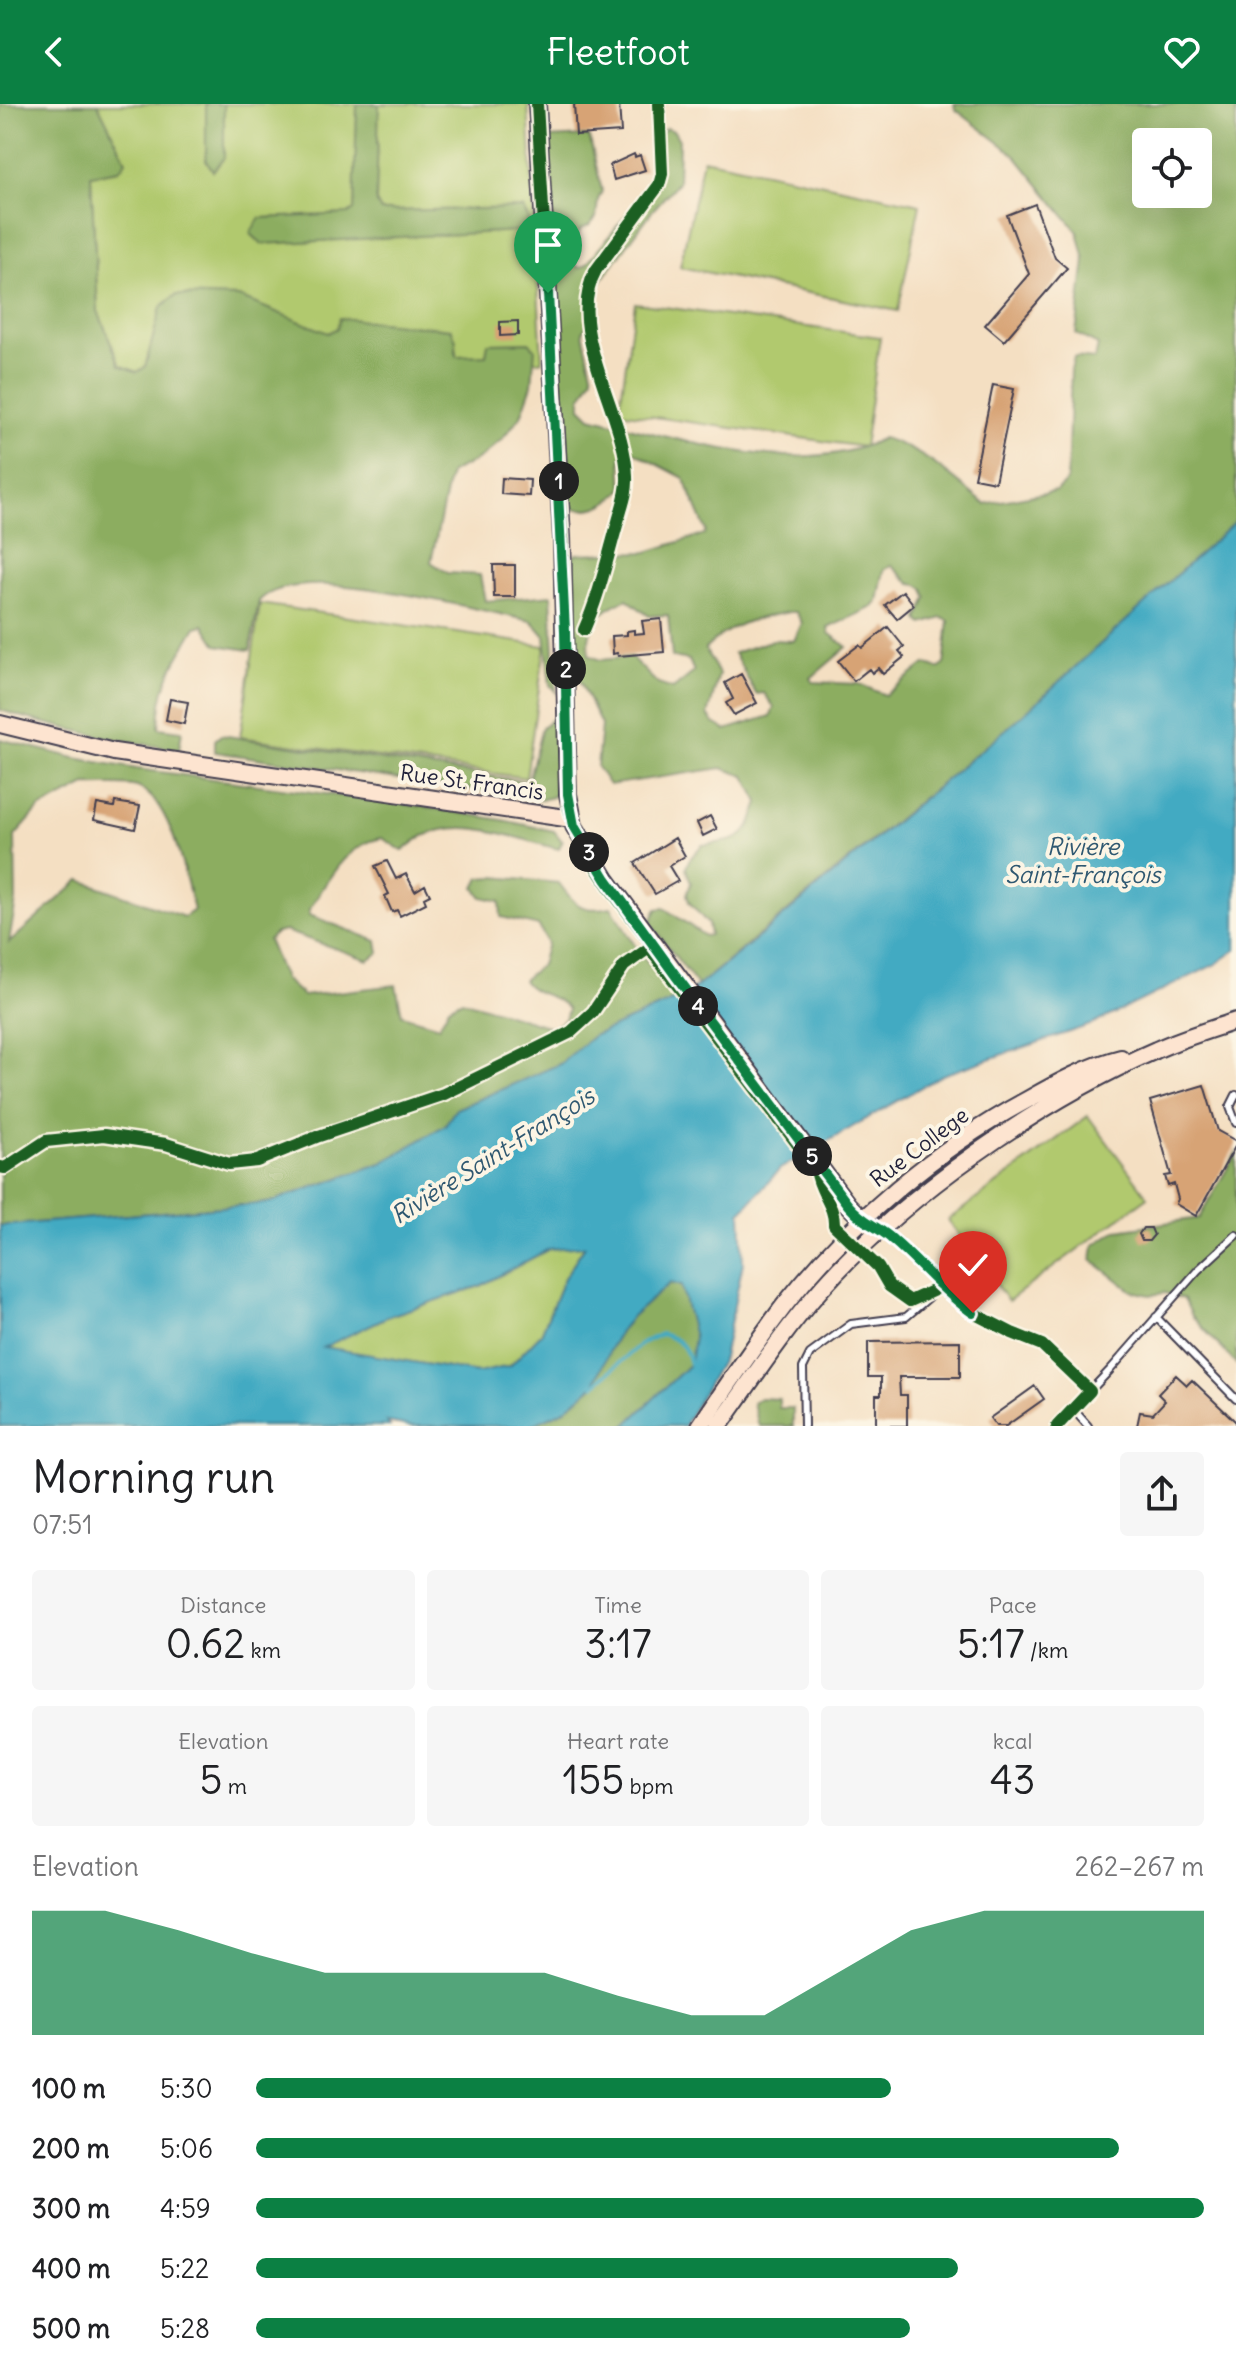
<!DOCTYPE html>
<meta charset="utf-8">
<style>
:root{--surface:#fff;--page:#f6f6f6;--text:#202124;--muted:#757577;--accent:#0b8043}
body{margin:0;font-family:Delius,sans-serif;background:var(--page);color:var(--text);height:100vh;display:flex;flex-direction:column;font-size:30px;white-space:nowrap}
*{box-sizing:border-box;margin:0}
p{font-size:26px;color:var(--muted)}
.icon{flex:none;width:44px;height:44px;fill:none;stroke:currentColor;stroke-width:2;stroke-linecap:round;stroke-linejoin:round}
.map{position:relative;height:1322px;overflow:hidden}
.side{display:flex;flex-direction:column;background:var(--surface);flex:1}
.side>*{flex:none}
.controls{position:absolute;left:1132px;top:24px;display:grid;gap:16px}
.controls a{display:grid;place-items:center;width:80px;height:80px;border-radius:8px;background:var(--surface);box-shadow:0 8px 32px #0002;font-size:40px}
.pin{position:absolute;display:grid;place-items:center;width:68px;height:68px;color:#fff;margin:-82px -34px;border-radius:50% 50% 50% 0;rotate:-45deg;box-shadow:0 0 8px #0007}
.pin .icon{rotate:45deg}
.km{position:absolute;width:40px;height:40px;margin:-20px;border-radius:50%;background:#222;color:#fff;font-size:22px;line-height:40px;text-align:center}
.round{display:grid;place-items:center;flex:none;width:84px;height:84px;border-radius:8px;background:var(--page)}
.head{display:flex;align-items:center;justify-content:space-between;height:136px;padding:0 32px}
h1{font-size:44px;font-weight:600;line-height:60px}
.figures{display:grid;grid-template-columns:repeat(3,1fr);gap:12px;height:136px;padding:8px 32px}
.figures div{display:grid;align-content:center;border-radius:8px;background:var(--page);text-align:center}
.figures b{font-size:40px;font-weight:600}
.figures small{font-size:22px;font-weight:400}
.figures p{font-size:22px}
.chart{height:224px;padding:16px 32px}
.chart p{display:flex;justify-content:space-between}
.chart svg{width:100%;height:144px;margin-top:8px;fill:var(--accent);opacity:.7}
ul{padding:0 32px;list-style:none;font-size:26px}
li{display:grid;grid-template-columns:128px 96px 1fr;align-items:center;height:60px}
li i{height:20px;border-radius:10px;background:var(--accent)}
header{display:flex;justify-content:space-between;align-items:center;height:104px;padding:0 32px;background:var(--accent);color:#fff;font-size:36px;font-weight:600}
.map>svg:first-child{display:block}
.green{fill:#b1c96e;stroke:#6a7654;stroke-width:2}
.forest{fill:#8cad61;stroke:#57684e;stroke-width:2;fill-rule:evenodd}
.water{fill:#42aac2;stroke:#32667e;stroke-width:2;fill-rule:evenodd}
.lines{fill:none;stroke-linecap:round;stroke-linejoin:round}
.stream{stroke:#42aac2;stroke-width:4}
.building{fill:#d7a375}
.lane-casing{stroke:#423e4f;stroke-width:10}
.secondary-casing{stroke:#423e4f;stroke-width:20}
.lane{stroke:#fff;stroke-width:6}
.secondary{stroke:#fde4d0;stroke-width:16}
.cycleway-casing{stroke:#fcf5e5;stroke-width:17}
.cycleway{stroke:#1b5e20;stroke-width:12}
.route-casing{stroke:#fff;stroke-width:16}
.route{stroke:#0b8043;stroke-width:10}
.labels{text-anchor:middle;stroke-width:8;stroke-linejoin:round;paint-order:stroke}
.street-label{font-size:22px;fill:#22223b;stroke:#fcf5e5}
.water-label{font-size:24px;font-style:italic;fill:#2f5871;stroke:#fcf5e5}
</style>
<header><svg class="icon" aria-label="back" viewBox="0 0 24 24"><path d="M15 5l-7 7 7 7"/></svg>Fleetfoot<svg class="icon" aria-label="heart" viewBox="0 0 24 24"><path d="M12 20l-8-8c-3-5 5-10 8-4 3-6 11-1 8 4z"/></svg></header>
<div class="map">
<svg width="1236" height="1322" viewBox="0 0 1236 1322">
<rect width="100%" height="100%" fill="#fcf5e5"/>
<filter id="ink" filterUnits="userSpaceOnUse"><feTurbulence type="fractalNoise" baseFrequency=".0125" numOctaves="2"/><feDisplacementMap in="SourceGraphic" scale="16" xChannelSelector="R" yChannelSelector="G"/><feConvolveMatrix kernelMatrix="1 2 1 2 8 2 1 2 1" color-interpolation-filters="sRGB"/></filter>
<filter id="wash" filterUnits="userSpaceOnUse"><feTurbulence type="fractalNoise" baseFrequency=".006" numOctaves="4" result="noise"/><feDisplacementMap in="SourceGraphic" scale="32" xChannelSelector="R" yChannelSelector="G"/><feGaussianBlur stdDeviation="1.8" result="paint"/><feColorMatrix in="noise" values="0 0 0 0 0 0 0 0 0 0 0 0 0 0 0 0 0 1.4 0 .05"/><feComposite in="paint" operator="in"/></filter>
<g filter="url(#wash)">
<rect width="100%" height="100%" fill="#f4dfc2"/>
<path class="green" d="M87 0H528L542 257 102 281Z
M703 55 920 100 898 207 680 163Z
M635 199 880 233 864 343 619 308Z
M260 500 545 542 526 674 240 633Z
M1088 1012 1148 1093 1008 1197 948 1116Z
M585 1141 564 1174 541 1230 510 1262 478 1269 322 1243 389 1212 480 1182 549 1145Z"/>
<path class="forest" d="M0 0H98L126 57 119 66 91 71 98 207 120 261 137 268 145 263 161 203 176 191 239 193 328 229 337 224 340 214 451 225 456 236V252L486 251 488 239 529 238 535 244 532 281 521 312 502 335 479 355 450 369 431 458 448 469 480 471 485 497 551 491 556 588 550 581 545 532 532 517C478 507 298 455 259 497L250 546 217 541 204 521 196 523C173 562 160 578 159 624L182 627 179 646C118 636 59 625 0 606Z
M206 0H224V54L213 67 206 56Z
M357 0H379L376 98 381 107 523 104 529 116 520 127 262 140 250 129 260 114 348 110 354 106Z
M954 0H1236V417L1018 615 698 882 650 819 657 805 664 804 705 832 710 831 708 820 689 798 687 790 691 779 686 764 689 756 702 741C739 736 748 737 759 698L745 672 722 664 609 681 597 663 601 621 573 562 569 458 576 450 647 448 705 430 706 426 684 374 634 348 621 353 623 385C606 403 591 409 567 403L547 34 588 32 590 35 602 87 598 96 596 114 590 121 580 126 571 156 579 164 586 161 647 85 653 72V38L666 24 674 27 679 36 678 78 653 106 595 185 594 206 583 228 593 273 581 294V303L591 313C674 334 804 377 883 334 925 347 951 373 985 400L1056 387 1067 377 1071 266 1074 253 1095 255 1098 241 1076 230 1085 156 1078 128 1014 50 955 5ZM1146 38H1198V90H1146ZM891 461 911 480 918 481 924 485 927 494 918 515 922 520 942 514 949 517 944 561 938 565 925 560 885 591 859 580 813 578 811 574 847 543 829 529 828 524 873 503 878 497 884 466ZM627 495 649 512 668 511 672 553 689 556 694 568 673 585 658 580 631 553 600 556 589 551C586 519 599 507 627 495ZM789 508H796L802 519 794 537 773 536 734 549 756 590 764 589 774 603 771 612 726 626 714 619 708 611 719 570 705 545C732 518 753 515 789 508Z
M553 614 556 618 557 688 552 693 541 696 215 648V636L221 631 528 678 542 623Z
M0 635 75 654 137 665 425 703 502 716 554 727 562 737 559 745C517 735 466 712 424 732 416 736 409 742 403 747L382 734C344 741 329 776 309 806V811L377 837 379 849 368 856 285 827 276 829 268 836 284 875 303 892 396 881 402 911 439 922 449 903 462 896 553 924 565 915 568 905C557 890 533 892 523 876L541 861 547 839 539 822 501 813 500 797 482 793 475 784 480 774 494 773 559 779C576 802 582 809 611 803L636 843 677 895 593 932 560 960 456 1005 445 1021 382 1059 268 1099 0 1122ZM86 681C99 682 126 679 137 683 172 696 185 774 194 806L184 813 80 776 9 839 16 796 15 732 39 705Z
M1236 1049V1260L1192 1212 1184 1195 1165 1189 1150 1191 1132 1187 1092 1156 1094 1141 1117 1126 1199 1114Z
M670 1179 681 1182 695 1233 690 1260 625 1322H530L563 1307 594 1281 615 1235 632 1212Z
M760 1294 779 1295V1304H793V1322H759L753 1299Z"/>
<path class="water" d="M1236 417V846L1216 860 1093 920 942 971 780 1065 741 1108 743 1159 723 1254 684 1322H625L690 1260 694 1233 681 1182 670 1179 632 1212 615 1235 594 1281 563 1307 530 1322H410L387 1318 390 1322H0V1122L268 1099 382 1059 445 1021 456 1005 560 960 593 932 677 895 698 882 760 832 1018 615ZM585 1142 564 1174 541 1230 510 1262 478 1269 324 1243 389 1212 480 1182 549 1145Z"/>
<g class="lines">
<path class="stream" d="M594 1281 642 1239 661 1230C679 1235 686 1241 690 1260"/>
</g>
<g id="blocks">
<path class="building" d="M574 0H619L621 28 576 31Z
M634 50 635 53 640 51 645 66 614 76 610 61Z
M1035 100 1055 154 1067 164 1004 237 985 221 1029 170 1007 111Z
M518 217V231L500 232V218Z
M993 281 1014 285 995 378 974 374Z
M502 374 530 376 529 392 501 390Z
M493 461H515V493H494Z
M903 487 914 501 897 515 885 501Z
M661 515 664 548 618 552 617 549 613 550 612 532 627 531V527L634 526V530L644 529 642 517Z
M888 523 904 543 899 547 904 553 883 570 878 564 872 569 869 565 854 577 838 557 859 541 862 544Z
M741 570 757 599 734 611 726 599 733 595 725 579Z
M170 595 188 598 184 620 166 616Z
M115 698 140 702 135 725 94 716 97 700 114 703Z
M710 712 717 725 703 732 697 719Z
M675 734 685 752 669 762 678 777 655 790 635 759Z
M387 757 396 775 406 770 415 787 425 781 430 791 424 794 426 799 400 812 397 806 392 808 385 792 389 790 375 762Z
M1204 981 1218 1027 1236 1037V1041L1196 1112 1176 1100 1178 1095 1174 1080 1168 1082 1165 1072 1171 1071 1150 997Z
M1143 1124H1151L1154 1131 1149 1137H1142L1139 1130Z
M960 1237V1273H899L900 1291H907V1322H876V1291H881V1273H868V1238Z
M1176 1271 1187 1281 1192 1276 1236 1318V1322H1137L1140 1308 1153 1310 1165 1297 1158 1290Z
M1035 1282 1044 1295 1006 1322H996L990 1314Z"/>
</g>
</g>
<g filter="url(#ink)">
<use href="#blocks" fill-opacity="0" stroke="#423e4f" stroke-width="2"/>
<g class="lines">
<g class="lane-casing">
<path id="lane" d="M1236 991 1230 1003 1236 1019
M882 1128 892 1134 957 1198 989 1218 1042 1241 1090 1287
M1156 1213 1236 1295
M1073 1305 1088 1322
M804 1322 803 1264 810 1250 851 1220 906 1213 941 1183
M1057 1322 1110 1266 1198 1166 1236 1131"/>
</g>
<g class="secondary-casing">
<path id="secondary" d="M537 0 562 433 568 690 574 722 606 775 848 1101 863 1116 879 1127
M0 620 114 648 572 715
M700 1322C728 1280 756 1238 787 1198 852 1116 936 1045 1027 996 1057 979 1088 962 1121 954
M719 1322C752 1276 783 1228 821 1185 903 1092 1041 996 1156 946 1182 934 1209 926 1236 917"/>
</g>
<use href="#lane" class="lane"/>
<use href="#secondary" class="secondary"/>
<g class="cycleway-casing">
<path id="cycleway" d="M537 0 562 433 569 704C584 759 628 807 661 852
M584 526C599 492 607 456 617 421 621 405 628 389 627 373 626 310 563 225 596 166L659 81 662 70 659 0
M0 1063 5 1064 46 1037 104 1031 166 1040 229 1060 257 1057 319 1032 444 990 571 928 593 908 624 862 649 844 816 1065C819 1089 835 1101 834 1121L878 1163 889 1182 910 1197 941 1183 973 1209 1012 1229 1042 1241 1090 1287 1057 1322"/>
</g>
<use href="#cycleway" class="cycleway"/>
</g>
</g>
<g class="lines" filter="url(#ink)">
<g class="route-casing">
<path id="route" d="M548 189 565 527 568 690 574 722 606 775 676 872 848 1101C864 1120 878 1122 893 1136 921 1160 943 1188 973 1209"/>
</g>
<use href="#route" class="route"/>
</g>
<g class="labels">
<g class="street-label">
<text transform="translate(472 678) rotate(8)" y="8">Rue St. Francis</text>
<text transform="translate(919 1043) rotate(-37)" y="8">Rue College</text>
</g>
<g class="water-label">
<text x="1083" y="751">Rivière<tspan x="1083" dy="28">Saint-François</tspan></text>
<text transform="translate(493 1052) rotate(-32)" y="8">Rivière Saint-François</text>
</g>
</g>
</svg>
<div class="controls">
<a><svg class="icon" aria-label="locate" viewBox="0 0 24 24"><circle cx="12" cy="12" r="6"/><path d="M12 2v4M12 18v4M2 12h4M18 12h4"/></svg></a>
</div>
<div class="pin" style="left:548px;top:189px;background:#1e9e55"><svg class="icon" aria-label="arrive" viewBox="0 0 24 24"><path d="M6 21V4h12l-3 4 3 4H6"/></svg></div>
<div class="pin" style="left:973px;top:1209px;background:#d93025"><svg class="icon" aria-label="check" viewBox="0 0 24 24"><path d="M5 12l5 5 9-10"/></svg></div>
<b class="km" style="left:559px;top:377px">1</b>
<b class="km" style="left:566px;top:565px">2</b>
<b class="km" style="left:589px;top:748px">3</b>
<b class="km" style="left:698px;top:902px">4</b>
<b class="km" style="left:812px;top:1052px">5</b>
</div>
<section class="side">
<div class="head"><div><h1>Morning run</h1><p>07:51</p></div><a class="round"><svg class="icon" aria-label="share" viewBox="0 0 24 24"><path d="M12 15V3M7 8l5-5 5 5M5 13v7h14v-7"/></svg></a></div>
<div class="figures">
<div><p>Distance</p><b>0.62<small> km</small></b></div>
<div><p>Time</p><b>3:17</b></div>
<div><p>Pace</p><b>5:17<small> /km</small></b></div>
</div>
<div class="figures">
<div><p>Elevation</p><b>5<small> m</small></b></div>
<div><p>Heart rate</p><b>155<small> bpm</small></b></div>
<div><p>kcal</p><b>43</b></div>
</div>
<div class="chart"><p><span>Elevation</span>262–267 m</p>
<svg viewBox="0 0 160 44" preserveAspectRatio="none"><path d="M0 44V6L10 6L20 12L30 19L40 25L50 25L60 25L70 25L80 32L90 38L100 38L110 25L120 12L130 6L140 6L150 6L160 6V44z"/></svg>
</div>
<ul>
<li><b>100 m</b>5:30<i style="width:67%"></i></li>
<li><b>200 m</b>5:06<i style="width:91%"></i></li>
<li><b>300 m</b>4:59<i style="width:100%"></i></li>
<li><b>400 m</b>5:22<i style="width:74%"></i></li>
<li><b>500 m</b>5:28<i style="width:69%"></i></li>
</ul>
</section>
